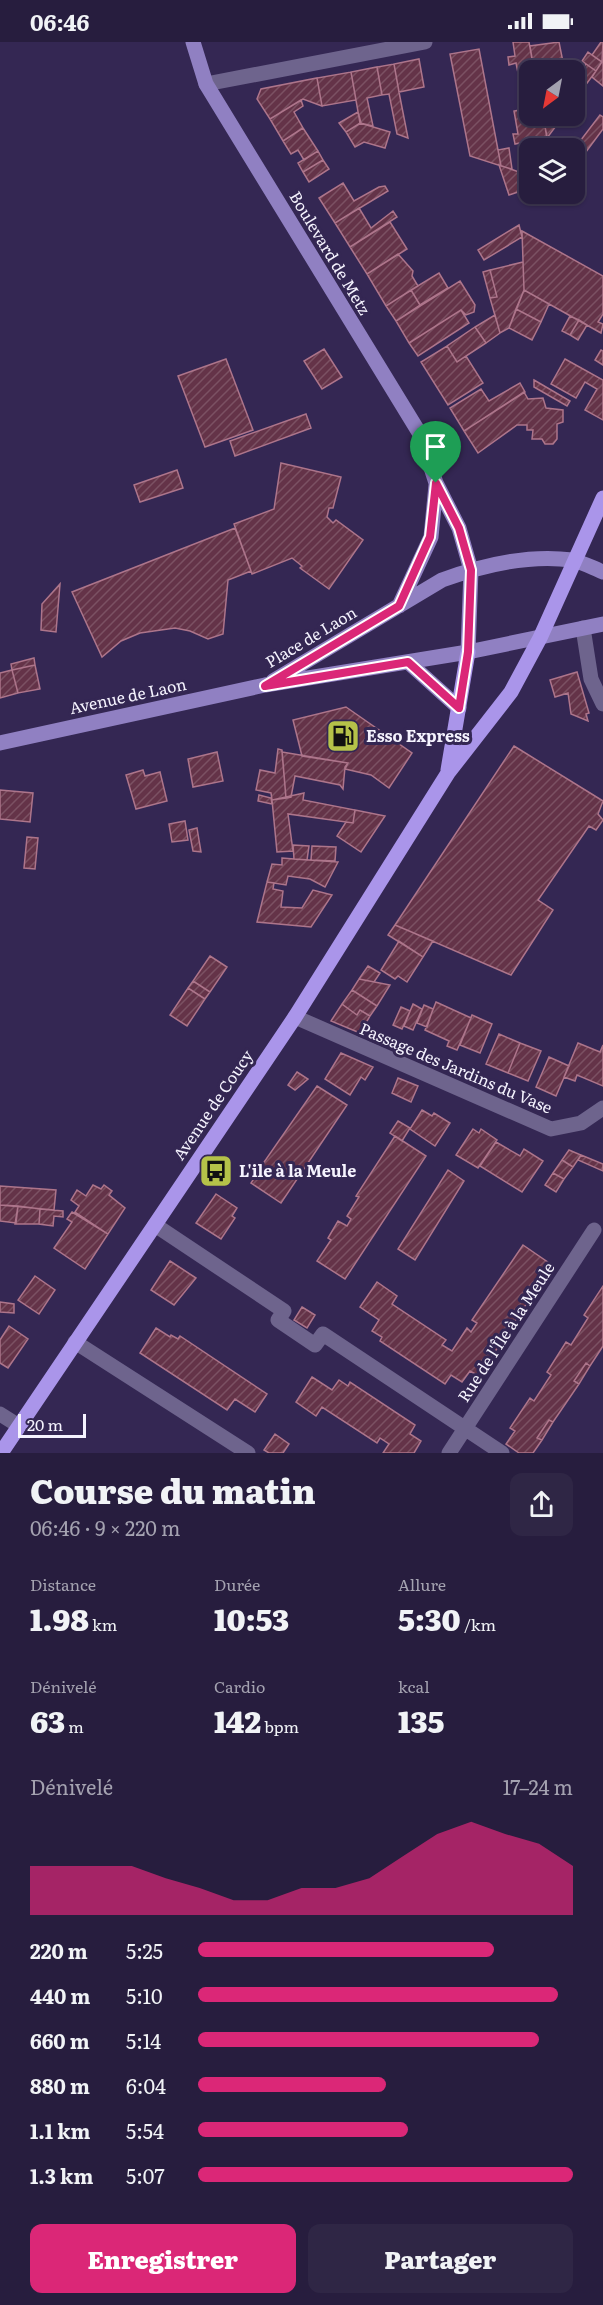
<!DOCTYPE html>
<html lang="fr">
<meta charset="utf-8">
<style>
:root{--surface:#271d3e;--page:#2f2645;--text:#f1f3f6;--muted:#a4a2b0;--line:#433b58;--accent:#db2777}
body{margin:0;font-family:Literata,serif;background:var(--page);color:var(--text);height:100vh;display:flex;flex-direction:column;font-size:22px;white-space:nowrap}
*{box-sizing:border-box;margin:0}
p{font-size:20px;color:var(--muted)}
.icon{flex:none;width:33px;height:33px;fill:none;stroke:currentColor;stroke-width:2;stroke-linecap:round;stroke-linejoin:round}
.map{position:relative;height:1411px;overflow:hidden}
.drawer{display:flex;flex-direction:column;background:var(--surface);flex:1}
.drawer>*{flex:none}
.needle{width:39px;rotate:212deg}
.tools{position:absolute;left:519px;top:18px;display:grid;gap:12px}
.tools a{display:grid;place-items:center;width:66px;height:66px;border-radius:12px;background:var(--surface);box-shadow:0 2px 4px #0004,0 0 0 2px var(--line);font-size:30px}
.scale{position:absolute;left:18px;bottom:15px;width:68px;box-sizing:border-box;padding-left:6px;border:3px solid #f5f3fe;border-top:0;font-size:16px;line-height:21px;white-space:nowrap;color:#f5f3fe;-webkit-text-stroke:4px #342753;paint-order:stroke}
.pin{position:absolute;display:grid;place-items:center;width:51px;height:51px;color:#fff;margin:-62px -26px;border-radius:50% 50% 50% 0;rotate:-45deg;box-shadow:0 0 6px #0007}
.pin .icon{rotate:45deg}
.round{display:grid;place-items:center;flex:none;width:63px;height:63px;border-radius:12px;background:var(--page)}
.summary{display:flex;align-items:center;justify-content:space-between;height:102px;padding:0 30px}
h1{font-size:33px;font-weight:800;line-height:45px}
.figures{display:grid;grid-template-columns:repeat(3,1fr);gap:9px;height:102px;padding:6px 30px}
.figures div{display:grid;align-content:center}
.figures b{font-size:30px;font-weight:800}
.figures small{font-size:16px;font-weight:400}
.figures p{font-size:16px}
.chart{height:168px;padding:12px 30px}
.chart p{display:flex;justify-content:space-between}
.chart svg{width:100%;height:108px;margin-top:6px;fill:var(--accent);opacity:.7}
.cta{display:flex;gap:12px;margin-top:auto;padding:12px 30px}
.cta a{flex:1;height:69px;border-radius:12px;background:var(--accent);color:#fff;font-size:24px;font-weight:800;line-height:69px;text-align:center}
.cta a+a{background:var(--page);color:var(--text)}
ul{padding:0 30px;list-style:none;font-size:20px}
li{display:grid;grid-template-columns:96px 72px 1fr;align-items:center;height:45px}
li i{height:15px;border-radius:8px;background:var(--accent)}
.status{display:flex;justify-content:space-between;align-items:center;height:42px;padding:0 30px;background:var(--surface);direction:ltr}
.status svg{height:16px;fill:currentColor}
.map>svg:first-child{display:block}
.building{fill:url(#building-hatch);stroke:#ad758b;stroke-width:1.5}
.lines{fill:none;stroke-linecap:round;stroke-linejoin:round}
.street{stroke:#6e648d;stroke-width:15}
.secondary{stroke:#9080c2;stroke-width:15}
.primary{stroke:#aa95ea;stroke-width:15}
.route-casing{stroke:#fff;stroke-width:12}
.route{stroke:#db2777;stroke-width:8}
.labels{text-anchor:middle;stroke-width:6;stroke-linejoin:round;paint-order:stroke}
.street-label{font-size:16px;fill:#f5f3fe;stroke:#342753}
.poi-label{font-size:16px;font-weight:bold;fill:#f5f3fe;stroke:#342753;text-anchor:start}
</style>
<div class="status"><b>06:46</b><svg viewBox="0 0 49 12"><path d="M0 12V9h3v3zM5 12V6h3v6zM10 12V3h3v9zM15 12V0h3v12zM26 1h20v11H26zM47 4h2v5h-2z"/></svg></div>
<div class="map">
<svg width="603" height="1411" viewBox="0 0 603 1411">
<defs>
<pattern id="building-hatch" width="6" height="6" patternUnits="userSpaceOnUse" patternTransform="scale(1.5)"><rect width="6" height="6" fill="#643348"/><path d="M-1 1l2-2M0 6l6-6M5 7l2-2" fill="none" stroke="#7b5163"/></pattern>
</defs>
<rect width="100%" height="100%" fill="#342753"/>
<path class="building" d="M513 0H529L534 28H530V59L524 60 516 21 509 23 508 15 515 14Z
M559 0 564 25 534 28 530 4Z
M601 0H603L602 20 592 13Z
M479 7 498 108 501 124 470 114 450 12Z
M588 10 602 20 596 29 582 19Z
M419 17 424 45 399 50 394 22Z
M603 18V44L592 35Z
M394 22 399 50 408 96 397 92 389 52 382 53 377 25Z
M586 22 596 29 576 56 574 37Z
M377 25 382 53 367 56 373 84 360 81 351 30Z
M351 30 356 58 322 64 317 36Z
M317 36 322 64 303 57 270 77 257 57 261 47Z
M301 58 303 64 294 70 303 86 283 99 270 77Z
M530 66V74H543L547 95 515 102 513 92H518L514 69Z
M358 70 361 81 346 90 339 81Z
M600 73 603 75V87L574 126V107Z
M543 74H561L562 76 547 96Z
M360 81 390 90 385 106 364 100 355 105 346 90Z
M303 86 318 109 304 118 298 108 291 112 283 99Z
M509 106 512 127 501 124 498 108Z
M318 109 323 118 303 130 298 121Z
M323 118 329 127 309 140 303 130Z
M499 123 522 131 527 147 509 153Z
M343 141 354 159 379 145 385 144 388 149 335 181 319 156Z
M359 166 371 186 393 169 397 175 350 205 335 181Z
M390 180 407 207 367 232 350 205Z
M519 183 522 195 484 218 478 208Z
M522 189 603 234V272L598 280 603 282 601 291 524 248Z
M398 212 413 229 412 234 418 244 386 264 367 232Z
M523 220 524 248 509 286 500 291 490 256 497 255 490 228Z
M490 228 497 255 490 256 483 230Z
M439 231 448 246 420 263 411 248Z
M460 239 475 263 474 270 466 273 461 268 409 301 396 279Z
M411 248 420 263 396 279 386 264Z
M524 248 549 262 541 280 516 267Z
M516 267 541 280 532 298 509 286Z
M461 268 469 281 418 314 409 301Z
M495 273 500 291 486 301 475 285Z
M570 274 579 278 570 293 562 289Z
M579 278 587 283 578 298 570 293Z
M475 285 486 301 457 320 447 304Z
M447 304 457 320 466 314 483 341 448 363 421 320Z
M324 307 342 335 322 347 304 319Z
M601 308 603 309V323L595 318Z
M226 317 253 388 205 405 178 334Z
M565 317 603 338V378L585 368 597 347 585 340 576 356 551 342Z
M534 338 570 359 567 364 534 345Z
M520 341 525 350 464 389 450 366 481 347 489 359Z
M524 350 528 357 543 356 546 366 563 368V380L557 382V397L553 402H545L542 397H532L533 388H527V383H517L478 411 464 389Z
M306 372 311 386 235 414 230 399Z
M281 421 341 435 333 466H329L327 475 333 481 336 478 363 498 329 547 300 526 302 524 292 516 252 532 251 529 234 482 274 467Z
M177 428 183 446 140 460 134 443Z
M235 486 251 529 228 538 223 592 208 597 190 589 175 586 140 591 121 599 102 615 72 550Z
M60 542 56 590 41 588 42 562Z
M34 616 35 623 12 628 11 622Z
M35 623 40 647 18 651 12 628Z
M12 628 18 651 0 656V631Z
M577 630 589 671 586 672 588 679 571 672 568 651 555 655 550 638Z
M346 665 412 711 389 746 371 733 345 727 348 721 302 714 293 678Z
M514 704 603 759 598 772 603 778 596 788 589 784 538 858 553 868 511 933 395 883Z
M278 707 282 708 286 756 272 758 271 751 256 748 260 728 275 731Z
M217 710 223 739 193 745 188 717Z
M282 710 348 721 345 725 343 747 340 743 295 734 291 755 286 756Z
M143 728 145 734 160 730 167 759 136 767 126 733Z
M0 748 33 751 30 780 0 777Z
M304 751 303 758 355 768 353 781 288 772 293 809 277 810 272 758Z
M259 753 271 756 272 762 258 759Z
M355 768 385 774 361 810 337 794 346 780 353 781Z
M185 779 188 798 172 800 169 782Z
M197 786 201 810 193 809 189 788Z
M27 795 38 796 35 827 24 826Z
M293 803 309 804 307 818 294 817Z
M312 804 336 805 335 819 311 818Z
M282 816 294 817 338 820 325 845 310 837 288 834 286 843 267 840 272 822 282 823Z
M267 840 274 841 273 847 283 849 281 865 302 866 313 848 332 853 311 885 257 880Z
M395 883 433 899 423 915 388 893Z
M399 899 423 915 407 940 398 934 395 937 381 928Z
M210 914 227 925 210 950 193 939Z
M368 924 380 931 374 940 359 937Z
M359 937 390 943 377 964 352 948Z
M193 939 210 950 205 957 188 946Z
M188 946 205 957 187 984 170 973Z
M352 948 377 964 370 974 360 968 357 973 342 962Z
M436 960 471 976 457 1008 447 1004 449 999 425 988Z
M342 962 357 973 360 968 370 974 360 991 331 979Z
M413 962 422 967 413 988 404 984Z
M424 963 433 967 427 985 417 981Z
M401 965 410 969 402 987 393 983Z
M472 973 492 982 480 1011 460 1003Z
M499 992 520 1001 508 1031 486 1022Z
M520 1001 541 1009 528 1039 508 1031Z
M578 1001 600 1010 603 1003V1044L577 1033 575 1039 564 1035Z
M341 1011 373 1025 365 1038 361 1035 350 1053 325 1037Z
M549 1015 569 1024 556 1054 536 1045Z
M297 1030 308 1037 295 1048 288 1043Z
M398 1036 418 1044 411 1060 392 1051Z
M317 1044 347 1063 281 1161 251 1141 259 1129 263 1131 266 1126 262 1123Z
M422 1068 432 1074 434 1071 450 1081 435 1104 410 1087Z
M398 1079 410 1086 402 1099 390 1091Z
M473 1087 479 1091 481 1087 497 1098 478 1126 456 1113Z
M395 1094 426 1114 345 1237 317 1219 331 1198 328 1196 338 1179 347 1184 351 1177 347 1174 359 1155 356 1154Z
M496 1100 520 1114 524 1107 543 1119 522 1150 480 1124Z
M569 1108 581 1113 573 1125 562 1118Z
M581 1113 603 1122V1129L578 1118Z
M562 1118 573 1125 564 1137 553 1131Z
M448 1128 464 1139 415 1218 398 1207Z
M553 1131 564 1137 556 1150 545 1143Z
M93 1143 101 1147 104 1143 112 1149 109 1153 125 1166 108 1192 75 1170 79 1164 71 1158 77 1148 86 1154Z
M0 1144 56 1148 54 1168 0 1163Z
M216 1152 237 1166 232 1174 235 1176 221 1197 196 1181Z
M0 1163 18 1164 16 1181 0 1179Z
M18 1164 40 1167 39 1182H15Z
M40 1167 63 1169V1175L54 1174 53 1184 39 1182Z
M72 1170 108 1192 85 1227 54 1206 72 1180 67 1177Z
M523 1203 552 1223 479 1334 470 1329 462 1340 451 1333 445 1342 380 1299 382 1295 372 1289 379 1278 360 1265 377 1240 397 1254 392 1262 446 1298 442 1303 452 1309 467 1286 471 1290 477 1281 472 1278Z
M170 1219 196 1236 174 1263 151 1248Z
M35 1234 55 1248 39 1272 18 1258Z
M603 1244V1304L590 1324 586 1321 574 1339 579 1342 553 1380 549 1378 537 1396 542 1398 533 1411H519L506 1402 515 1389 510 1386 530 1356 534 1359 551 1333 547 1330 566 1300 571 1303 588 1276 584 1273Z
M0 1260 14 1262V1271L0 1270Z
M302 1265 315 1273 307 1286 294 1278Z
M9 1284 28 1297 8 1326 0 1321V1298Z
M156 1286 170 1295 171 1293 178 1297 180 1294 267 1352 255 1370 235 1357 227 1368 140 1311Z
M586 1321 590 1324 579 1342 574 1339Z
M312 1335 332 1348 339 1338 348 1344 350 1340 415 1383 410 1392 421 1399 414 1411H383L389 1402 380 1396 377 1401 322 1365 316 1374 296 1360Z
M549 1378 553 1380 542 1398 537 1396Z
M275 1392 289 1402 283 1411H269L264 1408Z"/>
<g class="lines">
<path class="street" d="M206 42 425 0
M583 586 591 637 603 662
M295 975 551 1087 581 1081 603 1066
M155 1183 284 1269 278 1278 315 1303 323 1292 502 1411
M75 1300 248 1411
M0 1372 19 1384
M449 1411 594 1188"/>
<path class="secondary" d="M193 0 206 42 420 392 436 441 459 486 471 528 468 610
M399 564 431 495 436 443
M408 620 459 666
M273 639 442 538C483 523 528 512 572 518 582 520 593 526 603 530
M0 701 265 643 468 610 603 582"/>
<path class="primary" d="M448 728 468 610
M1 1411 295 975 448 731 511 650 540 596 603 456"/>
</g>
<g class="lines">
<g class="route-casing">
<path id="route" d="M436 441 459 486 471 528 468 610 459 666 408 620 265 644 399 564 430 495Z"/>
</g>
<use href="#route" class="route"/>
</g>
<defs>
<g id="fuel-square" transform="scale(1.725)"><rect x="-9" y="-9" width="18" height="18" rx="4" fill="#b5c249" stroke="#342753"/><path d="M-5.5-6h7V0h2V4h1.3V-2.5L3-4.5l.8-.8L6-3V5H2.5V1h-1V6h-7ZM-4.2-4.7v3.2H.2V-4.7Z" fill="#111"/></g>
<g id="bus-square" transform="scale(1.725)"><rect x="-9" y="-9" width="18" height="18" rx="4" fill="#b5c249" stroke="#342753"/><path d="M-5-6H5V4H4V6H2V4H-2V6H-4V4H-5ZM-3.5-4V0h7V-4ZM-3.5 1.2v1.5H-2V1.2ZM2 1.2v1.5H3.5V1.2Z" fill="#111"/></g>
</defs>
<g fill-rule="evenodd">
<use href="#fuel-square" x="343" y="694"/>
<use href="#bus-square" x="216" y="1129"/>
</g>
<g class="labels">
<g class="street-label">
<text transform="translate(330 211) rotate(59)" y="6">Boulevard de Metz</text>
<text transform="translate(311 595) rotate(-31)" y="6">Place de Laon</text>
<text transform="translate(128 654) rotate(-12)" y="6">Avenue de Laon</text>
<text transform="translate(456 1026) rotate(23)" y="6">Passage des Jardins du Vase</text>
<text transform="translate(213 1063) rotate(-56)" y="6">Avenue de Coucy</text>
<text transform="translate(506 1290) rotate(-57)" y="6">Rue de l'Île à la Meule</text>
</g>
<g class="poi-label">
<text x="366" y="700">Esso Express</text>
<text x="239" y="1135">L'ile à la Meule</text>
</g>
</g>
</svg>
<div class="tools">
<a><svg class="needle" viewBox="-14 -14 28 28"><path d="M0-13l5 13h-10z" fill="#e53935"/><path d="M0 13l5-13h-10z" fill="#a4a2b0"/></svg></a>
<a><svg class="icon" aria-label="layers" viewBox="0 0 24 24"><path d="M12 4l9 5-9 5-9-5zM3 14l9 5 9-5"/></svg></a>
</div>
<div class="scale">20 m</div>
<div class="pin" style="left:436px;top:441px;background:#1e9e55"><svg class="icon" aria-label="arrive" viewBox="0 0 24 24"><path d="M6 21V4h12l-3 4 3 4H6"/></svg></div>
</div>
<section class="drawer">
<div class="summary"><div><h1>Course du matin</h1><p>06:46 · 9 × 220 m</p></div><a class="round"><svg class="icon" aria-label="share" viewBox="0 0 24 24"><path d="M12 15V3M7 8l5-5 5 5M5 13v7h14v-7"/></svg></a></div>
<div class="figures">
<div><p>Distance</p><b>1.98<small> km</small></b></div>
<div><p>Durée</p><b>10:53</b></div>
<div><p>Allure</p><b>5:30<small> /km</small></b></div>
</div>
<div class="figures">
<div><p>Dénivelé</p><b>63<small> m</small></b></div>
<div><p>Cardio</p><b>142<small> bpm</small></b></div>
<div><p>kcal</p><b>135</b></div>
</div>
<div class="chart"><p><span>Dénivelé</span>17–24 m</p>
<svg viewBox="0 0 160 44" preserveAspectRatio="none"><path d="M0 44V24L10 24L20 24L30 24L40 29L50 33L60 38L70 38L80 33L90 33L100 29L110 20L120 11L130 6L140 11L150 15L160 24V44z"/></svg>
</div>
<ul>
<li><b>220 m</b>5:25<i style="width:79%"></i></li>
<li><b>440 m</b>5:10<i style="width:96%"></i></li>
<li><b>660 m</b>5:14<i style="width:91%"></i></li>
<li><b>880 m</b>6:04<i style="width:50%"></i></li>
<li><b>1.1 km</b>5:54<i style="width:56%"></i></li>
<li><b>1.3 km</b>5:07<i style="width:100%"></i></li>
</ul>
<div class="cta"><a>Enregistrer</a><a>Partager</a></div>
</section>
